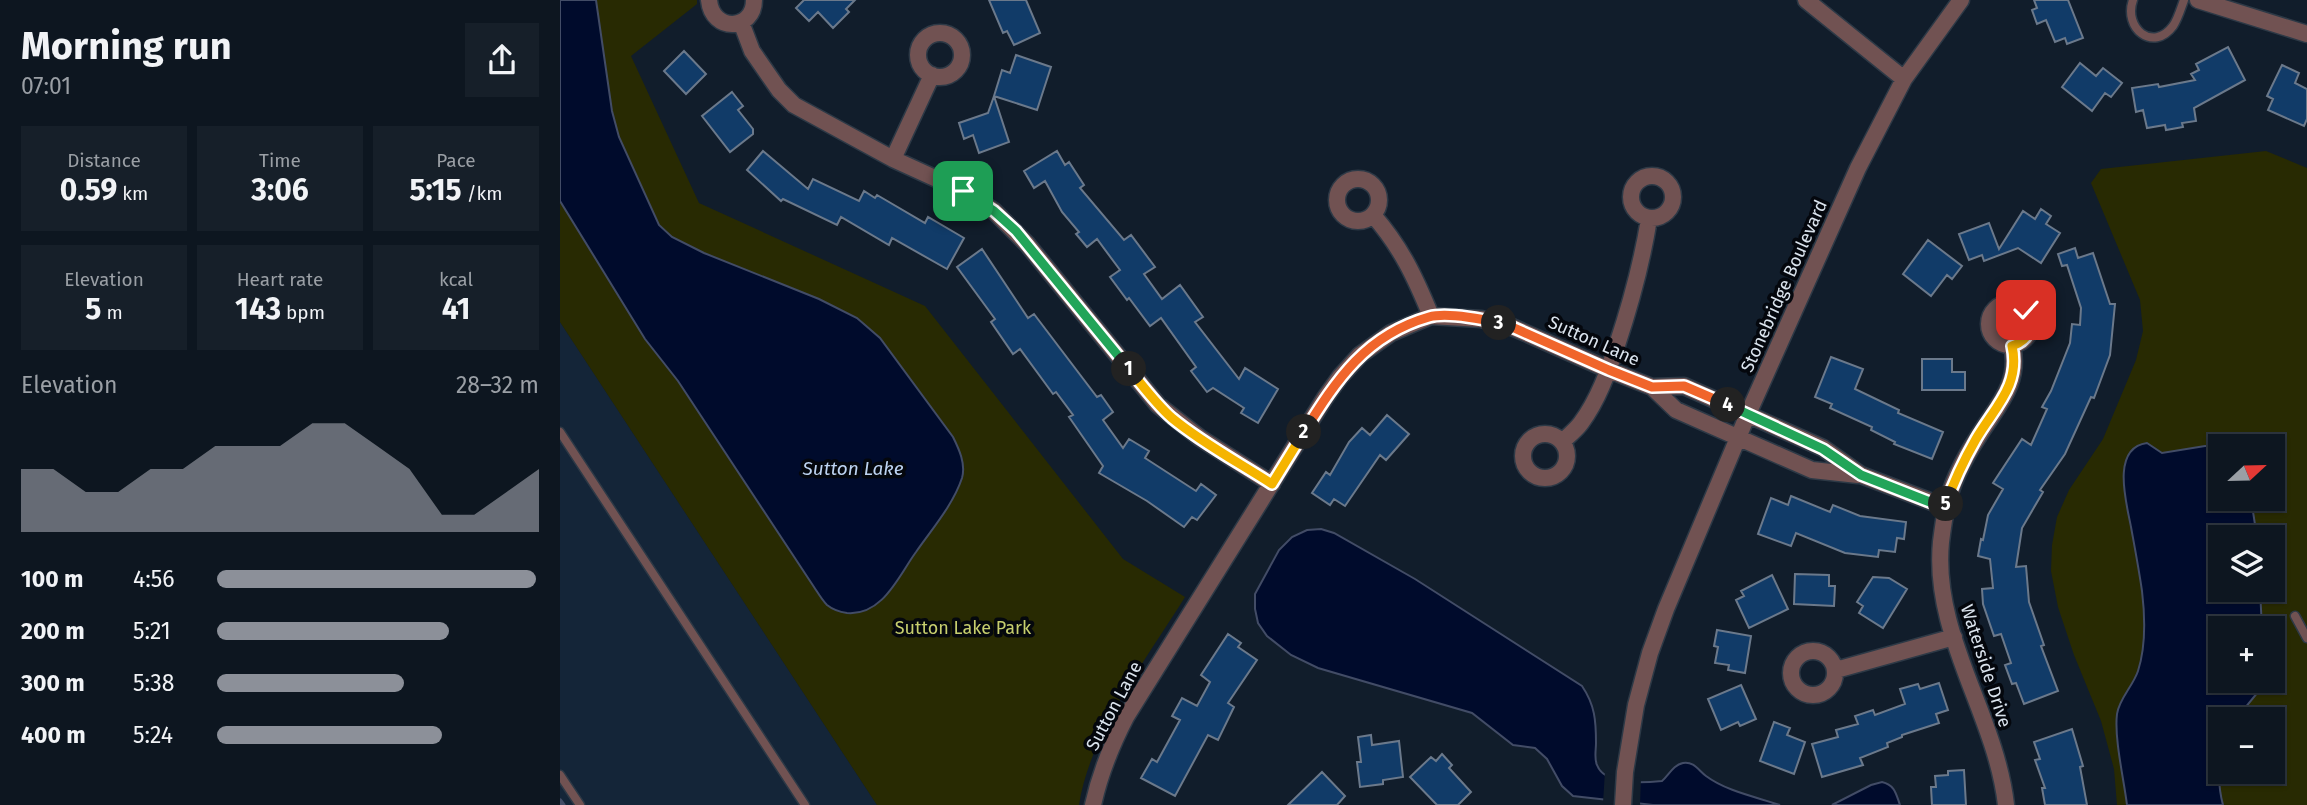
<!DOCTYPE html>
<meta charset="utf-8">
<style>
:root{--surface:#0d1620;--page:#161f29;--text:#f1f3f6;--muted:#9a9fa5;--line:#2d353e;--accent:#8c9099}
body{margin:0;font-family:"Fira Sans",sans-serif;background:var(--page);color:var(--text);height:100vh;display:flex;flex-direction:column;font-size:26px;white-space:nowrap}
*{box-sizing:border-box;margin:0}
p{font-size:23px;color:var(--muted)}
.icon{flex:none;width:38px;height:38px;fill:none;stroke:currentColor;stroke-width:2;stroke-linecap:round;stroke-linejoin:round}
.map{position:relative;flex:1;overflow:hidden}
.panel{display:flex;flex-direction:column;background:var(--surface);width:560px}
.panel>*{flex:none}
.needle{width:46px;rotate:68deg}
.tools{position:absolute;left:1648px;top:434px;display:grid;gap:14px}
.tools a{display:grid;place-items:center;width:77px;height:77px;border-radius:0px;background:var(--surface);box-shadow:0 2px 5px #0004,0 0 0 2px var(--line);font-size:35px}
.pin{position:absolute;display:grid;place-items:center;width:60px;height:60px;color:#fff;margin:-30px;border-radius:14px;box-shadow:0 4px 10px #0006}
.km{position:absolute;width:35px;height:35px;margin:-18px;border-radius:50%;background:#222;color:#fff;font-size:19px;line-height:35px;text-align:center}
.round{display:grid;place-items:center;flex:none;width:74px;height:74px;border-radius:0px;background:var(--page)}
.headline{display:flex;align-items:center;justify-content:space-between;height:119px;padding:0 21px}
h1{font-size:38px;font-weight:700;line-height:52px}
.metrics{display:grid;grid-template-columns:repeat(3,1fr);gap:10px;height:119px;padding:7px 21px}
.metrics div{display:grid;align-content:center;border-radius:0px;background:var(--page);text-align:center}
.metrics b{font-size:30px;font-weight:700}
.metrics small{font-size:19px;font-weight:400}
.metrics p{font-size:19px}
.chart{height:196px;padding:14px 21px}
.chart p{display:flex;justify-content:space-between}
.chart svg{width:100%;height:126px;margin-top:7px;fill:var(--accent);opacity:.7}
ul{padding:0 21px;list-style:none;font-size:23px}
li{display:grid;grid-template-columns:112px 84px 1fr;align-items:center;height:52px}
li i{height:18px;border-radius:9px;background:var(--accent)}
main{display:flex;flex:1;min-height:0}
.map>svg:first-child{display:block}
.built{fill:#142538}
.green{fill:#282a02;fill-rule:evenodd}
.water{fill:#000b2c;stroke:#424c66;stroke-width:2}
.pier{fill:#111d2b}
.lines{fill:none;stroke-linecap:round;stroke-linejoin:round}
.stream{stroke:#424c66;stroke-width:5}
.building{fill:#113b68;stroke:#6b798b;stroke-width:2}
.lane-casing{stroke:#2d3946;stroke-width:11}
.street-casing{stroke:#2d3946;stroke-width:19}
.lane{stroke:#715252;stroke-width:8}
.street{stroke:#715252;stroke-width:16}
.split-1-casing{stroke:#fff;stroke-width:14}
.split-2-casing{stroke:#fff;stroke-width:14}
.split-3-casing{stroke:#fff;stroke-width:14}
.split-4-casing{stroke:#fff;stroke-width:14}
.split-5-casing{stroke:#fff;stroke-width:14}
.split-6-casing{stroke:#fff;stroke-width:14}
.split-1{stroke:#22a559;stroke-width:9}
.split-2{stroke:#f5b400;stroke-width:9}
.split-3{stroke:#f0652b;stroke-width:9}
.split-4{stroke:#f0652b;stroke-width:9}
.split-5{stroke:#22a559;stroke-width:9}
.split-6{stroke:#f5b400;stroke-width:9}
.labels{text-anchor:middle;stroke-width:7;stroke-linejoin:round;paint-order:stroke}
.street-label{font-size:18px;fill:#dbe4ee;stroke:#04070d}
.park-label{font-size:18px;fill:#c7cf6e;stroke:#04070d}
.water-label{font-size:19px;font-style:italic;fill:#bdd3f1;stroke:#04070d}
</style>
<main>
<section class="panel">
<div class="headline"><div><h1>Morning run</h1><p>07:01</p></div><a class="round"><svg class="icon" aria-label="share" viewBox="0 0 24 24"><path d="M12 15V3M7 8l5-5 5 5M5 13v7h14v-7"/></svg></a></div>
<div class="metrics">
<div><p>Distance</p><b>0.59<small> km</small></b></div>
<div><p>Time</p><b>3:06</b></div>
<div><p>Pace</p><b>5:15<small> /km</small></b></div>
</div>
<div class="metrics">
<div><p>Elevation</p><b>5<small> m</small></b></div>
<div><p>Heart rate</p><b>143<small> bpm</small></b></div>
<div><p>kcal</p><b>41</b></div>
</div>
<div class="chart"><p><span>Elevation</span>28–32 m</p>
<svg viewBox="0 0 160 44" preserveAspectRatio="none"><path d="M0 44V22L10 22L20 30L30 30L40 22L50 22L60 14L70 14L80 14L90 6L100 6L110 14L120 22L130 38L140 38L150 30L160 22V44z"/></svg>
</div>
<ul>
<li><b>100 m</b>4:56<i style="width:99%"></i></li>
<li><b>200 m</b>5:21<i style="width:72%"></i></li>
<li><b>300 m</b>5:38<i style="width:58%"></i></li>
<li><b>400 m</b>5:24<i style="width:70%"></i></li>
</ul>
</section>
<div class="map">
<svg width="1747" height="805" viewBox="0 0 1747 805">
<rect width="100%" height="100%" fill="#111d2b"/>
<path class="built" d="M0 322 317 805H0Z"/>
<path class="green" d="M0 0H137V4L71 56 139 203 365 306 563 559 625 597C587 658 530 733 519 805H317L0 322Z
M1706 151 1747 168V805H1557L1554 769 1541 721 1514 655 1498 607 1491 571 1492 545 1497 517 1509 490 1543 439 1576 360 1583 331 1580 300 1531 183 1541 169ZM1661 446H1713V499H1661ZM1661 537H1713V590H1661ZM1661 628H1713V681H1661ZM1661 719H1713V772H1661Z"/>
<path class="water" d="M0 0H36L52 111 59 137 99 225 112 237 144 253 259 299 297 318 320 338 393 437C399 449 406 464 402 478 393 505 372 529 356 552 339 575 323 616 287 613 280 612 272 609 267 605 262 600 258 593 254 587L118 381 85 339 0 201Z
M1587 443 1602 453 1645 446H1664H1661V499H1691L1697 537H1661V590H1700L1702 628H1661V681H1707L1676 719H1661C1661 750 1655 775 1663 805H1567C1564 780 1554 738 1557 714 1559 699 1573 686 1578 671 1586 646 1585 616 1582 591 1579 570 1575 549 1571 527 1567 505 1550 448 1587 443Z
M761 529 774 533 855 579 1022 686C1035 705 1036 721 1036 743 1036 750 1034 759 1037 765 1045 786 1083 783 1102 781 1109 775 1113 765 1123 763 1134 761 1139 771 1146 776 1166 791 1196 797 1220 805H1093L1013 796 1002 786 987 759 975 748 953 745 912 713 758 668 731 655 707 636 698 623 695 609V594L719 550 732 537 747 530Z
M1322 782C1335 785 1336 794 1340 805H1272L1311 785Z"/>
<path class="pier" d="M1045 771 1054 776 1081 778 1080 805 1043 803Z"/>
<g class="lines">
<path class="stream" d="M0 801 3 805"/>
</g>
<path class="building" d="M244 0H295L286 9 289 12 273 28 258 12 249 21 236 8Z
M429 0H466L480 33 454 45 447 31 443 33Z
M1474 0H1508L1523 38 1507 44 1505 38 1495 42 1486 20 1477 24 1472 10 1477 8Z
M1668 47 1685 80 1634 108 1636 121 1622 123 1623 127 1606 130 1605 125 1587 128 1583 110 1576 112 1572 88 1598 84 1599 87 1635 80 1631 74 1639 70 1636 64Z
M124 51 146 74 126 94 104 71Z
M456 55 491 67 477 110 434 96 442 70 450 73Z
M1520 63 1536 76 1543 68 1562 83 1551 97 1545 93 1532 111 1502 87Z
M1722 65 1739 73 1735 83 1747 89V119L1744 126 1708 110 1713 99 1707 96Z
M172 92 183 106 178 110 193 129V134L170 152 142 116Z
M434 96 449 142 419 153 413 135 404 139 399 123 428 113Z
M203 151 248 189 253 179 299 201 304 191 315 198 317 195 365 223 368 217 404 238 387 269 332 238 329 245 281 217 277 225 223 199 221 201 187 170Z
M497 151 505 165 509 162 524 185 520 188 564 240 571 235 595 267 584 274 602 299 620 285 643 317 635 322 679 379 685 368 718 389 698 423 681 413 684 408 653 388 647 392 631 371 636 367 601 318 590 326 569 298 567 300 550 277 560 270 537 239 527 247 516 234 519 232 502 212 485 181 474 188 464 171Z
M1481 209 1491 216 1486 224 1500 233 1481 263 1458 248 1424 261 1422 255 1409 260 1399 234 1429 223 1439 249 1463 211 1475 219Z
M1368 240 1402 266 1392 279 1387 275 1371 296 1343 274Z
M1515 248 1518 258 1533 253 1550 304H1555L1550 355 1534 398 1531 397 1505 454 1480 490 1483 492 1462 528 1456 567 1466 566 1469 602 1484 645 1481 646 1498 691 1464 704 1456 683 1452 684 1445 665 1451 663 1441 634 1434 636 1423 604 1422 589 1433 588 1430 559 1418 556 1421 539 1423 540 1428 515 1443 489 1433 483 1462 439 1471 445 1487 409 1482 407 1491 391 1510 343 1512 324 1520 325 1521 308 1507 265 1502 266 1498 254Z
M422 249 468 318 474 314 537 397 541 395 553 412 543 420 563 448 569 439 589 451 585 458 636 491 641 484 656 495 637 520 632 517 624 527 587 501 539 473 543 466 509 417 513 415 496 392 493 394 460 349 453 354 431 322 435 319 397 267Z
M1271 357 1303 369 1295 389 1339 410 1338 413 1383 432 1372 459 1334 444 1335 442 1311 430 1312 427 1270 408 1272 404 1255 397Z
M1362 359H1392V372H1405V390H1362Z
M827 415 849 434 826 460 820 455 785 506 774 499 770 505 752 493 766 472 770 475 789 442 802 428 810 435Z
M1231 496 1270 512 1273 505 1300 516 1346 522 1344 539 1337 538 1335 552 1319 550 1318 557 1285 553 1236 533 1231 546 1198 534 1211 498 1228 505Z
M1235 574 1269 575V586H1275L1274 606 1234 604Z
M1212 575 1228 609 1189 628 1176 600 1184 596 1181 591Z
M1313 577 1329 578 1347 589 1323 628 1299 613 1303 606 1297 602Z
M1157 630 1191 636 1185 673 1168 670 1169 665 1155 663 1158 647 1154 646Z
M668 634 681 643 678 647 697 660 668 703 674 707 658 740 648 735 615 796 581 778 592 759 597 762 620 720 612 716 622 698 637 706 650 682 641 675Z
M1379 683 1388 710 1376 714 1379 723 1342 735V737L1327 743 1328 747 1300 758 1303 765 1262 777 1252 744 1278 737 1276 730 1298 724 1295 716 1313 710 1315 715 1345 704 1340 689 1358 684 1360 689Z
M1181 685 1196 719 1180 726 1178 722 1161 730 1148 699Z
M1214 722 1230 728 1227 735 1245 742 1234 774 1200 761Z
M1512 729 1523 766 1520 767 1527 805H1485L1482 788H1485L1475 760 1480 759 1474 742Z
M811 735 812 745 839 741 843 777 823 780V784L800 787 797 762H801L798 737Z
M882 754 892 765 889 768 911 792 898 805H877L850 777 871 757 876 761Z
M1404 770 1406 805H1372L1371 787H1376L1375 776 1388 775V771Z
M762 772 785 796 777 805H728Z"/>
<g class="lines">
<g class="lane-casing">
<path id="lane" d="M1573 0C1563 28 1593 53 1613 26 1618 19 1621 8 1624 0
M0 432 245 805
M1735 616 1747 638
M0 775 20 805"/>
</g>
<g class="street-casing">
<path id="street" d="M149 0C152 33 194 31 194 0
M1246 0 1344 79
M1638 0 1747 34
M181 22 192 51 219 90 234 105 333 159 403 191 434 211 467 244 598 405 640 438 712 484
M358 55a22 22 0 1 1 44 0a22 22 0 1 1-44 0Z
M333 159 372 75
M1071 197a21 21 0 1 1 42 0a21 21 0 1 1-42 0Z
M777 200a21 21 0 1 1 42 0a21 21 0 1 1-42 0Z
M813 215C841 247 855 277 871 316
M1429 324a21 21 0 1 1 42 0a21 21 0 1 1-42 0Z
M1092 387 1116 410 1252 470 1298 475
M963 456a22 22 0 1 1 44 0a22 22 0 1 1-44 0Z
M1002 442C1008 436 1016 430 1021 423 1038 400 1048 372 1057 345 1071 303 1082 262 1089 219
M1231 673a22 22 0 1 1 44 0a22 22 0 1 1-44 0Z
M1276 670 1394 637
M533 805C540 773 551 746 566 717L765 398 780 377 800 355 831 333 871 316 921 319 952 327 1049 370 1092 387 1124 386 1263 448 1301 475 1385 507
M1063 805 1065 772 1076 705 1090 653 1106 609 1188 414 1298 168 1344 79 1401 0
M1446 805C1436 715 1372 635 1381 542 1384 518 1387 497 1397 475 1403 462 1410 449 1418 437 1436 407 1461 384 1452 346"/>
</g>
<use href="#lane" class="lane"/>
<use href="#street" class="street"/>
</g>
<g class="lines">
<g class="split-1-casing">
<path id="split-1" d="M403 191 434 211 456 231 569 369"/>
</g>
<g class="split-2-casing">
<path id="split-2" d="M569 369C583 386 596 404 612 418 642 443 678 462 712 484L744 432"/>
</g>
<g class="split-3-casing">
<path id="split-3" d="M744 432C777 379 806 335 869 317 887 312 921 319 939 323"/>
</g>
<g class="split-4-casing">
<path id="split-4" d="M939 323 952 327 1049 370 1092 387 1124 386 1168 405"/>
</g>
<g class="split-5-casing">
<path id="split-5" d="M1168 405 1263 449 1301 475 1385 508 1386 504"/>
</g>
<g class="split-6-casing">
<path id="split-6" d="M1386 504C1394 481 1404 460 1416 439 1434 408 1461 385 1452 346 1469 340 1476 326 1466 310"/>
</g>
<use href="#split-1" class="split-1"/>
<use href="#split-2" class="split-2"/>
<use href="#split-3" class="split-3"/>
<use href="#split-4" class="split-4"/>
<use href="#split-5" class="split-5"/>
<use href="#split-6" class="split-6"/>
</g>
<g class="labels">
<g class="street-label">
<text transform="translate(1224 286) rotate(-66)" y="6">Stonebridge Boulevard</text>
<text transform="translate(1034 341) rotate(24)" y="6">Sutton Lane</text>
<text transform="translate(1426 666) rotate(72)" y="6">Waterside Drive</text>
<text transform="translate(554 706) rotate(-62)" y="6">Sutton Lane</text>
</g>
<g class="park-label">
<text x="403" y="634">Sutton Lake Park</text>
</g>
<g class="water-label">
<text x="293" y="475">Sutton Lake</text>
</g>
</g>
</svg>
<div class="tools">
<a><svg class="needle" viewBox="-14 -14 28 28"><path d="M0-13l5 13h-10z" fill="#e53935"/><path d="M0 13l5-13h-10z" fill="#9a9fa5"/></svg></a>
<a><svg class="icon" aria-label="layers" viewBox="0 0 24 24"><path d="M12 4l9 5-9 5-9-5zM3 14l9 5 9-5"/></svg></a>
<a>+</a>
<a>−</a>
</div>
<div class="pin" style="left:403px;top:191px;background:#1e9e55"><svg class="icon" aria-label="arrive" viewBox="0 0 24 24"><path d="M6 21V4h12l-3 4 3 4H6"/></svg></div>
<div class="pin" style="left:1466px;top:310px;background:#d93025"><svg class="icon" aria-label="check" viewBox="0 0 24 24"><path d="M5 12l5 5 9-10"/></svg></div>
<b class="km" style="left:569px;top:369px">1</b>
<b class="km" style="left:744px;top:432px">2</b>
<b class="km" style="left:939px;top:323px">3</b>
<b class="km" style="left:1168px;top:405px">4</b>
<b class="km" style="left:1386px;top:504px">5</b>
</div>
</main>
